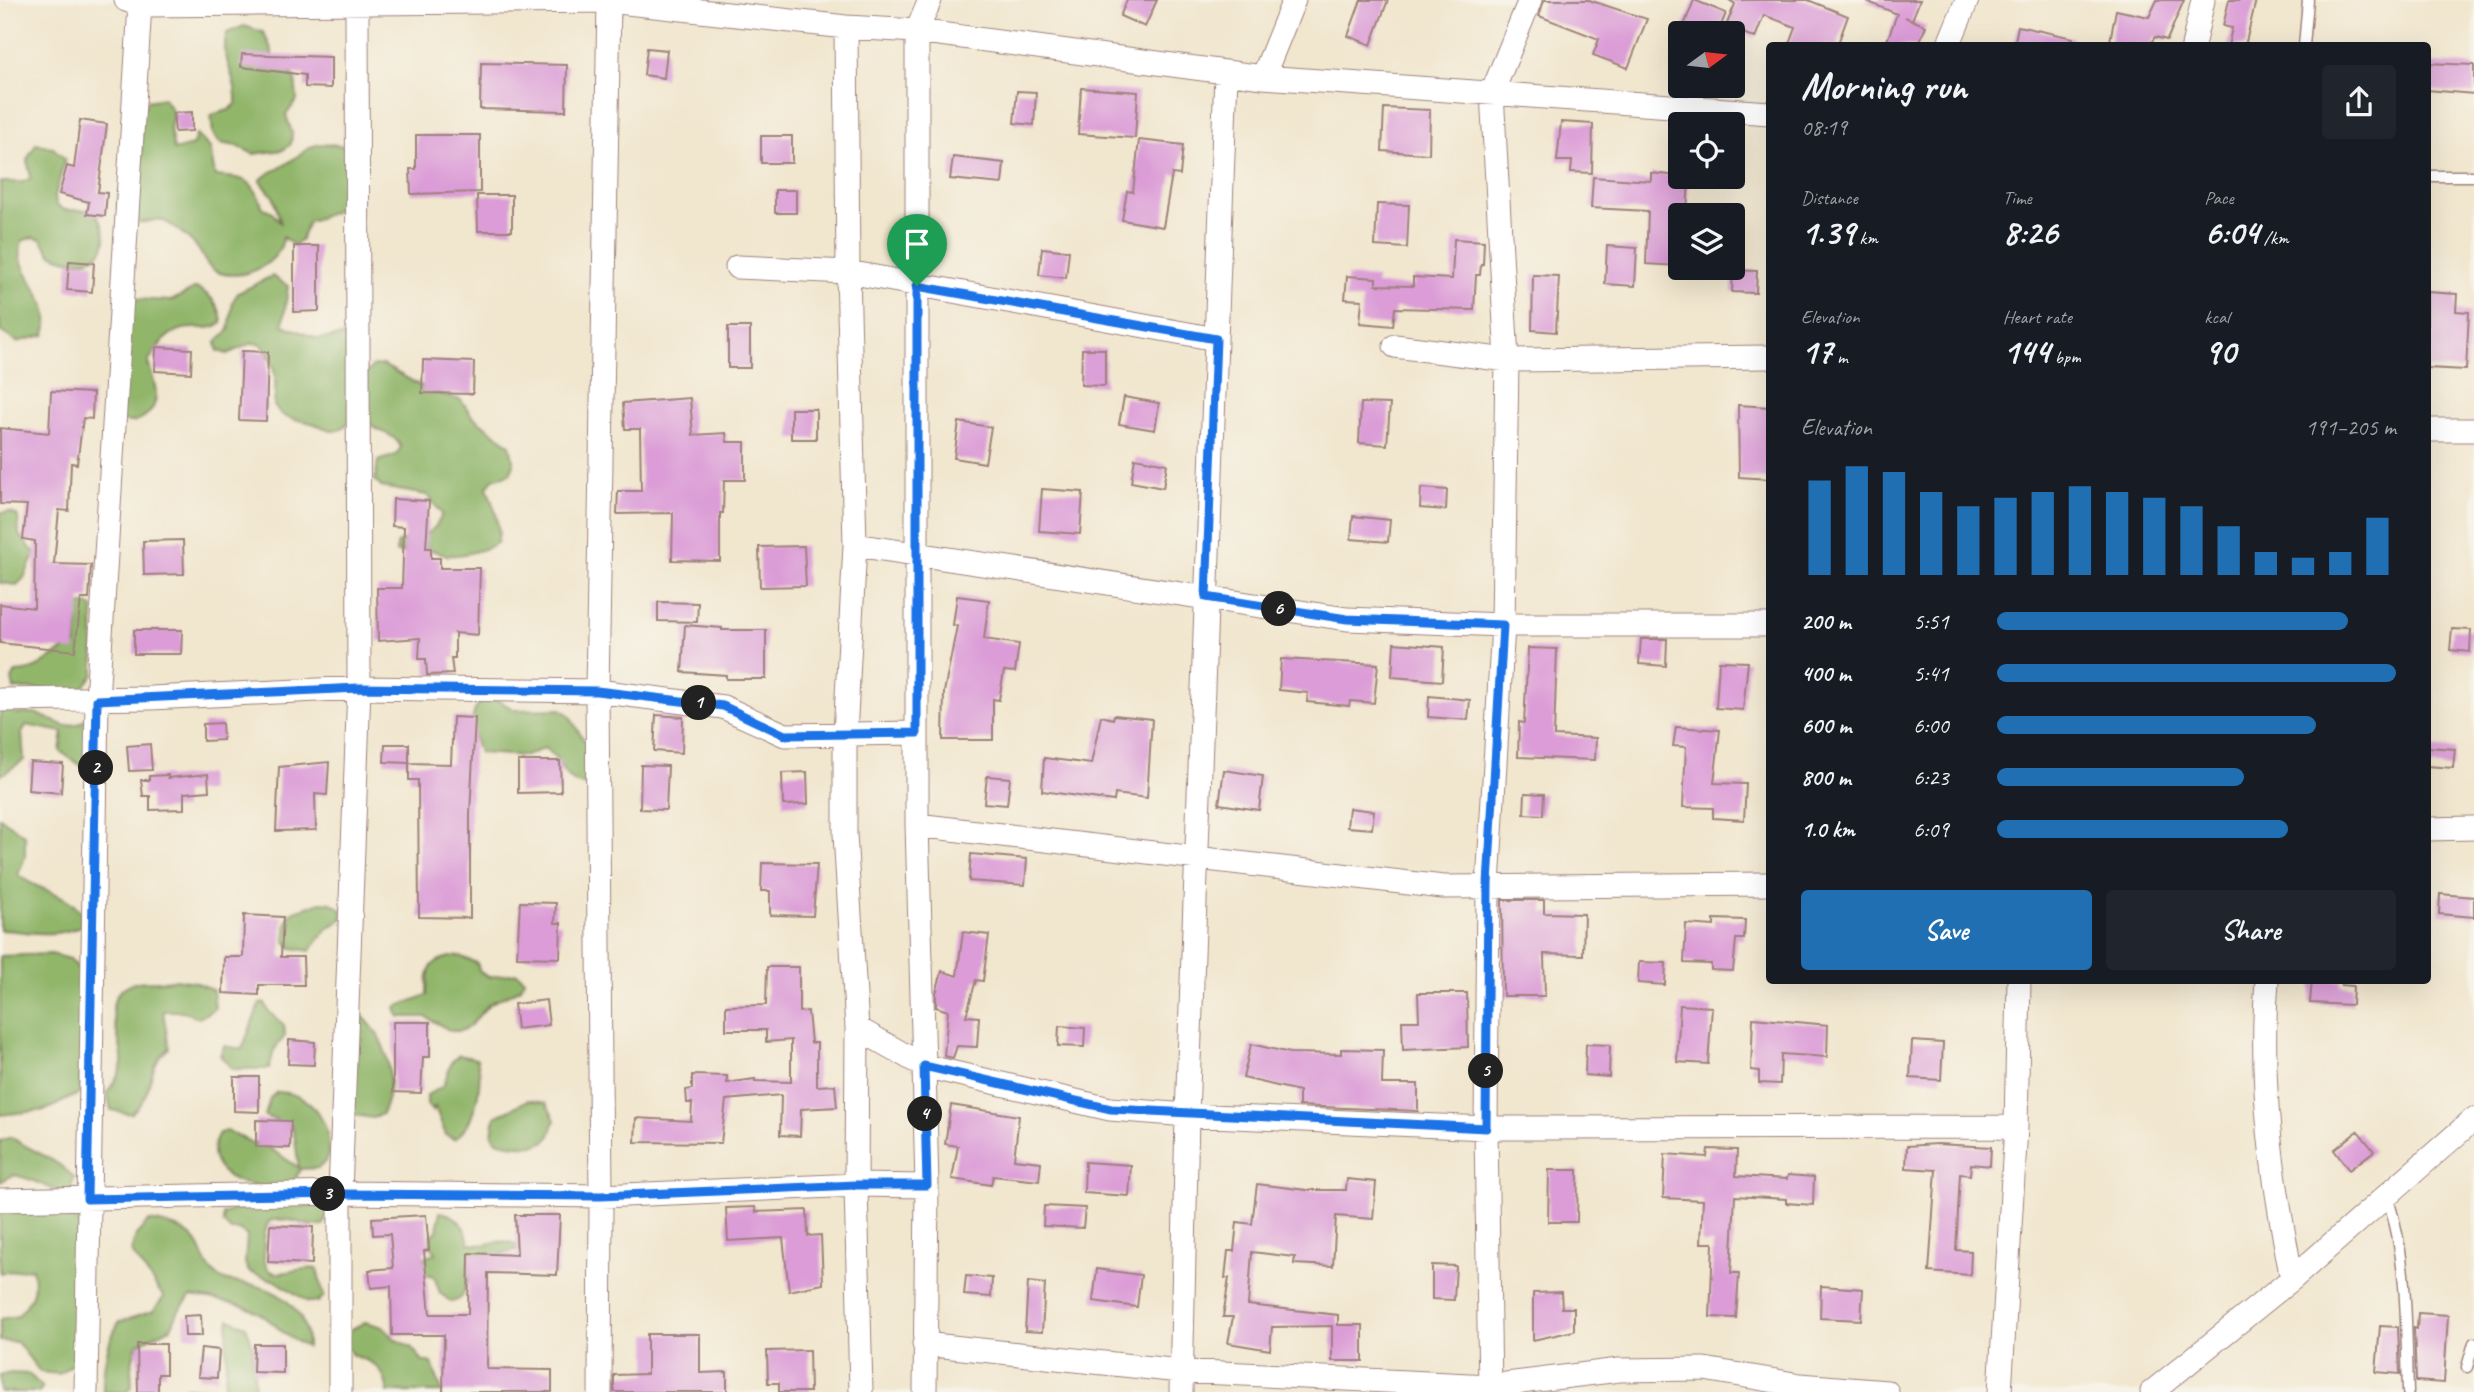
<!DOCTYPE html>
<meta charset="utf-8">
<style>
:root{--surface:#171b24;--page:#20242c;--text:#f1f3f6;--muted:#9ea1a6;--accent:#1f6fb2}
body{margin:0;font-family:Caveat,sans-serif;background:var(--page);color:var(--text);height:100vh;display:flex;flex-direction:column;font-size:26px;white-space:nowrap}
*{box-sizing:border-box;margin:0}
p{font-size:23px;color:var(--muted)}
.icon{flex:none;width:38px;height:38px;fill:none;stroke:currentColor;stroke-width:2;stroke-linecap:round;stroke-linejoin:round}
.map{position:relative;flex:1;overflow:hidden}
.panel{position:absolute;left:1766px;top:42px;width:665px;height:942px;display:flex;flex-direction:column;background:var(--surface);border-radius:7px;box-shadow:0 7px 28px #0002}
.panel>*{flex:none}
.needle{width:46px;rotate:75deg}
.tools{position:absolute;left:1668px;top:21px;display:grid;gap:14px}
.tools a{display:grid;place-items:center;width:77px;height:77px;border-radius:7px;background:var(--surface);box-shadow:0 7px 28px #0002;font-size:35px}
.pin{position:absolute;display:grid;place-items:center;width:60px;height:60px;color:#fff;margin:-72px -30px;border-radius:50% 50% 50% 0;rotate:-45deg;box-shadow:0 0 7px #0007}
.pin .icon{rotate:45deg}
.km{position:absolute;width:35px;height:35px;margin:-18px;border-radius:50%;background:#222;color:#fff;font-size:19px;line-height:35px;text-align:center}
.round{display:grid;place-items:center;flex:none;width:74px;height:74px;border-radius:7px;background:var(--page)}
.summary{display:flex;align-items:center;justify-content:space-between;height:119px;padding:0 35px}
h1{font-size:38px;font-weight:800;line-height:52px}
.metrics{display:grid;grid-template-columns:repeat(3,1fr);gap:10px;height:119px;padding:7px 35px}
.metrics div{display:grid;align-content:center}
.metrics b{font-size:35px;font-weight:800}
.metrics small{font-size:19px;font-weight:400}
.metrics p{font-size:19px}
.chart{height:196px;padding:14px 35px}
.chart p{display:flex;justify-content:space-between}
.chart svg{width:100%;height:126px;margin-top:7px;stroke:var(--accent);stroke-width:6}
.action{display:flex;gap:14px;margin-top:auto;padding:14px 35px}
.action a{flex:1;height:80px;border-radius:7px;background:var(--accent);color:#fff;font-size:28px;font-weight:800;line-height:80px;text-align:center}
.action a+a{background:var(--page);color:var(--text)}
ul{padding:0 35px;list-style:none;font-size:23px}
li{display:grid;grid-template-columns:112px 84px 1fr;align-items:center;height:52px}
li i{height:18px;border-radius:9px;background:var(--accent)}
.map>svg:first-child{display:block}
.forest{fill:#91b66a;stroke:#6e6a4a;stroke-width:2}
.building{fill:#db9cd7}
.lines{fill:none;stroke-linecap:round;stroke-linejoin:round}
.lane-casing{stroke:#9e827c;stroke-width:13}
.street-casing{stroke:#9e827c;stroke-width:25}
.lane{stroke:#fff;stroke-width:10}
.street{stroke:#fff;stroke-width:23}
.route-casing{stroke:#fff;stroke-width:14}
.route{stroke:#1a73e8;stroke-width:9}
</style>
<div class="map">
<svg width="2474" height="1392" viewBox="0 0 2474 1392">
<rect width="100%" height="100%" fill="#f7f3e8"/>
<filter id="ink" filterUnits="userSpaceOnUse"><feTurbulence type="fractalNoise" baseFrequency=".0143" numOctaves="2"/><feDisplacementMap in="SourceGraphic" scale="14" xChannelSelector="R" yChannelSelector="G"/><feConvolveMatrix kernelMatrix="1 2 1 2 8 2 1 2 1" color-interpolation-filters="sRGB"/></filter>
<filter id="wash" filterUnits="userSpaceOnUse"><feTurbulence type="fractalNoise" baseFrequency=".00686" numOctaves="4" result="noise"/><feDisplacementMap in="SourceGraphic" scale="28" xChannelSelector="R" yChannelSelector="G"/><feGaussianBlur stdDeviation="1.57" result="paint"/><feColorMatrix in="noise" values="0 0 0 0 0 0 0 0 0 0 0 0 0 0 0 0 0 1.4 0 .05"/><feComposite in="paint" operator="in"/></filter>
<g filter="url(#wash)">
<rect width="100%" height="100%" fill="#f1e6ce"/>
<path class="forest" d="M244 26 263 32 272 50V60L295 77 297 100 286 115 292 133 291 144 283 150 254 154 237 146 220 143 213 134 211 115 229 110 236 104C238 75 219 60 227 33Z
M164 98 173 113 170 130 174 150 193 145 196 134 210 148 215 176C245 179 252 176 263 208L271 211 281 224 273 196 260 181C267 172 274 172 283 166 310 150 308 139 344 146 350 165 352 190 344 208L308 222 301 240 294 246 283 237C281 265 240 283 215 271 206 266 204 258 199 250 194 242 170 222 161 220 155 218 147 223 140 223L117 208 119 191 142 163 139 107 146 101Z
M36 144 53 148 65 159 55 196 56 205 65 210H93C124 250 90 273 51 254L41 239 32 237 22 241C11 275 58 295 45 335L17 342 0 331V182H23L31 178 27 160Z
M272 276 288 286 283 325 318 339 344 336 352 343 349 422C334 438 326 426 308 422 293 418 285 421 274 406 277 383 277 363 261 344L252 343 227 354 218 351 216 342 229 330 233 301 238 293Z
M196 288C211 295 221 307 222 323 211 329 206 328 195 328 170 327 158 344 148 363 155 382 164 406 142 418 134 423 129 423 121 420L128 302 136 299 171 301Z
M383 365 430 391 461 400 472 416 510 445 514 465 510 474 493 479 487 487 496 514 499 533 497 543C485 550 460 557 446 555 438 554 431 549 424 547L406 553 396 552 398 542C418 539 435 535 442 514L427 495 381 487 375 480 378 461 396 455 401 447C393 432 381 434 370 424 360 416 366 385 366 373L373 366Z
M10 512 18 516 19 535 35 553 24 578 17 585 0 583V513Z
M84 604 93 607 94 674 82 689H14L12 680 16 672C46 671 48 653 76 645L78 622 72 609Z
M498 700 515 710 561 709 569 715 589 749 591 778 585 785C562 783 562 757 544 748L526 756 479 753C473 735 467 716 481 701Z
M0 701 17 714 35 713 65 726 78 724 93 714 92 762 83 767 60 751 63 732 26 725 22 733 24 760 0 776Z
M0 817 25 836V857L18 875C41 893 61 889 82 913L81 926C52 939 30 931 0 930Z
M321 902 331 903 342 909V919L327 929 310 951 292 948 285 941 287 921 292 912Z
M51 954 70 959 83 973 80 1093 46 1110 0 1115V956Z
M459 956 477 963 480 972 489 977 517 973 524 979 521 988 489 1004 469 1027 460 1031H451L426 1017H399L396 1007 427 995C427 969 429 958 459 956Z
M176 979 195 982 213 990 215 1008 199 1018 182 1011H163L169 1048C143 1071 158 1089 131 1114L111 1110 107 1093C113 1084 120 1075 122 1064 126 1041 91 994 137 982 147 980 161 983 176 979Z
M260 1003H265L269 1012 284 1025 285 1036 274 1050 269 1069H232L220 1055 224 1046 242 1049Z
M360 1014C388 1038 398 1081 382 1114L373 1118 354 1115 350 1017Z
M459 1055 477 1059C484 1082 475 1126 454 1139L446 1135 435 1107 433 1112 427 1105V1095L443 1086 452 1061Z
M277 1092C312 1091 337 1129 326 1162L318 1168 300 1169 295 1181C265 1198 192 1178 219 1133L227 1131 253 1143 261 1142 299 1168C296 1155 297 1137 291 1125L265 1116 270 1098Z
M528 1100 546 1103 555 1120C552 1126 552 1135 547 1140 537 1149 509 1145 497 1141L492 1134 495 1117Z
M11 1137C32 1152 57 1158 74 1178L69 1194C48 1190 35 1178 13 1175L0 1182V1141Z
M286 1193 327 1201 331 1209 323 1226C304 1228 292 1215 269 1221 263 1233 264 1242 264 1254 265 1289 297 1264 317 1269L324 1296 318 1302H308L276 1281 249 1272 245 1263 247 1236 239 1230H230L223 1223V1214C253 1200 260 1218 286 1193Z
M0 1206 22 1212 58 1211 87 1227 75 1362 59 1374 40 1372 17 1342 0 1341V1319L18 1316C33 1298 37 1291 32 1268L0 1273Z
M440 1212C457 1214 466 1227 469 1243 485 1250 501 1234 517 1246L516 1250C498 1254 479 1260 469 1278 463 1289 467 1299 451 1302L440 1293 434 1276 424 1274V1258L436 1253 431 1246V1236L437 1231Z
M149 1221C168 1224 191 1229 200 1248 204 1257 207 1268 216 1275 227 1284 240 1282 252 1285 284 1291 308 1314 307 1347 287 1339 278 1326 262 1315 242 1302 213 1300 191 1296L179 1310 171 1328 137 1344 131 1367 132 1386 127 1392H103C103 1366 106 1345 119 1322L153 1311 164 1297 131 1252 136 1235Z
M229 1319 246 1326C255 1346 253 1367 255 1390L270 1392H178L186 1387 224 1391C228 1366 224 1343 229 1319Z
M365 1322 383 1327 395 1339 411 1347 423 1361 432 1363 442 1392H388C384 1367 374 1362 352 1355L347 1347 350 1330Z
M10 1373 29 1374 42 1387 40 1392H0V1376Z"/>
<g id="blocks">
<path class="building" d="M1127 0H1157L1145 27 1120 16Z
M1361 0H1388L1371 45 1348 36Z
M1544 0H1589L1647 19 1628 68 1593 55 1599 39 1539 16Z
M1694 0 1726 13 1718 33H1681Z
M1729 0H1808L1848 16 1837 46H1788L1795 27 1764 15 1755 38 1726 26 1735 4Z
M1864 0H1920L1912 20 1905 17 1926 26 1918 46H1885L1897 14Z
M2157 0H2184L2167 40 2155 37 2149 46H2109L2116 10 2149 17Z
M2229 0H2256L2245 46H2228L2232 28 2223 26Z
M2018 26 2073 38 2072 46H2014Z
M647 48 667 50 664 78 644 75Z
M242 54 331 57V88L305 87V75L241 67Z
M481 63 567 65 566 111 480 109Z
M2427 63 2474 65V94L2427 90Z
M1081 88 1138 92 1135 138 1078 134Z
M1017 91 1036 92 1034 125 1014 123Z
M1384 108 1430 110 1429 154 1382 151Z
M192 112V131L175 132 173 113Z
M80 120 107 124 98 192 107 193 105 216 87 214 89 202 59 194 67 166 74 168Z
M1561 122 1593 124 1592 173 1571 172 1572 161H1557Z
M416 135H480V192L411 194 410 169H416Z
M761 136H792V163H761Z
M1139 140 1183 145 1180 175 1172 174 1163 227 1122 220 1127 191 1133 192Z
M953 157 1004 163 1002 184 950 179Z
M1651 173 1689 177 1687 215H1680V266L1646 264 1648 211 1591 208 1593 177 1651 181Z
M775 190H796V213H775Z
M477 195H512V231H478Z
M1377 204 1409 205 1407 248 1375 246Z
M1454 239 1484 241 1483 264H1481L1480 275H1476L1474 310 1395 308 1393 326 1360 323 1362 300 1345 299 1347 276 1376 278V285L1413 286V277L1452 279Z
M294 246H319V311L294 312Z
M1607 246 1637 248 1635 286 1605 284Z
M1042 248 1069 251 1066 278 1039 275Z
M69 261 94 263 92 292 67 290Z
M1733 270 1757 271 1756 293 1732 292Z
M1533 275 1559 276 1556 332 1532 330Z
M2427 292 2457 294 2456 311 2469 312 2466 370 2427 368Z
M728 327H750V368H728Z
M156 347 192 349 191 373 155 371Z
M1082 349H1105V386L1081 385Z
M242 351 268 352 266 421 239 420Z
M423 360 474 362 473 394 422 393Z
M51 391 93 393 92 419 83 418 77 464 71 463 69 511 59 510 54 564 91 565 89 599H81L75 651 0 643V604L34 608 35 541 23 539 27 505 0 504V428L49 433Z
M1124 397 1159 403 1155 430 1119 424Z
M690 398 693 435 726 433 727 442H745V480H724L723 513H720V561L672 560 673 513 617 514 618 491H641L640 429H625L623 403Z
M1361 403 1390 404 1387 445 1359 443Z
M1738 405 1769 407V479L1739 477Z
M791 409H816V439H791Z
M959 422 991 427 985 463 954 458Z
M1135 458 1167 464 1163 488 1131 482Z
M1421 488 1447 490 1446 510 1420 508Z
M1042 489 1083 492 1080 534 1039 531Z
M393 499 429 501 426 548H431V558H440V568H480L478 635 455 633V658H451L453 674 427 675 426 659H419L420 638 378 641 377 588H402L404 527 392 526Z
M1353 516 1390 520 1388 542 1351 539Z
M183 540 184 574 144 575 143 541Z
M804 546 806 586 760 587 759 547Z
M957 596 989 600 984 639 1019 644 1015 672 1004 671 999 700 993 699V740H943L944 692 957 626 953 625Z
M658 602 698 603 697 622 658 621Z
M685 625 722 628V630H766V679H726V675L682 672Z
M2452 629 2471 630 2470 652 2450 650Z
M134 630H182L181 654H134Z
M1641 639H1667L1666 666 1639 664Z
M1394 643 1444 647 1442 681 1392 677Z
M1528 648 1557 649 1554 736 1596 738 1595 760 1518 757 1519 722 1524 723Z
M1281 659 1378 664 1374 703 1350 701 1349 706 1307 702 1308 693 1279 690Z
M1719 661 1748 662 1743 710 1716 708Z
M1429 696 1470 700 1468 720 1428 717Z
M656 715 683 717 682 753 654 751Z
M1114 715 1152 719 1147 798 1115 794 1114 801 1042 791 1044 758 1091 764 1101 716 1113 719Z
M453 717 475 718 470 814V918L419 917 418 780H409V763L451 764Z
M222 723 223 740 203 741V724Z
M1676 727 1720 730 1714 783 1746 784 1744 820 1713 818V808L1683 807 1686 747 1673 746Z
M150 744 152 770 129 771 127 746Z
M385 744H409V763L384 762Z
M2427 747 2455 749 2453 768 2427 766Z
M518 761H560L561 792 518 793Z
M30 762 63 764 61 793 28 790Z
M329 762 327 795 315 794 316 830 276 831 279 767Z
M641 765 668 766 666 810 640 809Z
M1224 770 1263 776 1259 810 1219 804Z
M807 772 808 804 783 805 782 773Z
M208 774 209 791 184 793V809L150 810V796H143L141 780H149V776L168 775V778Z
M987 776 1010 778 1007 805 984 803Z
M1525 793 1544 794 1543 815 1524 814Z
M1349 808 1374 811 1372 829 1347 827Z
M971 854 1027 859 1025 885 969 881Z
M762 863 817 864 813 916 770 915V891H761Z
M2440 894 2474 897V917L2439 914Z
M1502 900H1544V913L1584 914 1583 955 1544 954 1545 996H1503Z
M520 902 556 903 555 923H561L560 958 517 957Z
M244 915 283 917 281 957H303L304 985H259V995L223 993 224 957H243Z
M1714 919 1745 920 1744 939H1736L1733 971 1711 970V964L1684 963 1686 924 1714 926Z
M963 932 989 935 983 981 976 980 966 1016 979 1017 977 1047 957 1046 953 1058 944 1056 948 1011 936 1007V993L942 971 957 976Z
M1639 962 1666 963 1665 985 1638 983Z
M767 967H799V1012L808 1011 811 1043H817V1086L835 1085 837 1107 801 1109 800 1136 780 1135 781 1095 726 1100 721 1143 635 1142 636 1118 691 1121 692 1103H687L686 1090 692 1089V1075L727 1076V1083L755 1079V1081L791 1082V1040L766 1042V1030H726V1006L766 1005Z
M2312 980H2342L2341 985 2353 986 2352 1005 2310 1003Z
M1418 993H1467L1468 1047 1403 1050 1402 1021H1419Z
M546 1000 549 1025 517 1029 514 1004Z
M1680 1005 1712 1007 1708 1064 1677 1062Z
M1753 1018 1828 1025 1827 1057 1781 1054 1780 1084 1759 1083V1071L1751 1070Z
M393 1022H430V1057H423L421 1093 393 1092Z
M1059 1026 1085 1028 1084 1047 1058 1046Z
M289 1040 315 1042 314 1065 288 1064Z
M1912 1041 1943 1043 1941 1080 1910 1078Z
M1251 1044 1290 1053 1341 1054V1049L1383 1050 1382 1084H1418V1111L1299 1106V1091L1243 1078Z
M1586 1044 1610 1045 1609 1077 1585 1075Z
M234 1077H259V1112L234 1111Z
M951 1105 1019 1116 1014 1159 1041 1162 1039 1181 993 1176 991 1185 952 1179 958 1146 945 1144Z
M256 1120 291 1121 290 1148 256 1147Z
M2358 1131 2374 1151 2349 1170 2334 1150Z
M1937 1144 1991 1147 1990 1166 1971 1164 1970 1175 1960 1174 1956 1250 1971 1251 1970 1275 1929 1272 1936 1170 1906 1168 1907 1146Z
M1708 1149 1737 1150 1736 1176 1787 1179 1788 1175 1814 1177 1813 1205 1786 1203V1199L1735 1196 1731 1273H1739L1736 1318 1710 1317 1713 1243H1701L1703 1200 1663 1198 1665 1154 1707 1157Z
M1085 1162 1131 1165 1129 1196 1084 1193Z
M1549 1170H1578L1577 1222H1548Z
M1347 1179 1376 1182 1373 1219 1336 1216 1333 1266 1294 1264 1295 1257 1252 1252 1248 1305 1338 1315V1325H1363V1361H1332V1326L1272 1327 1270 1350 1228 1343 1233 1317H1223L1229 1278H1225L1228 1251H1234L1237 1222 1252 1224 1257 1184 1306 1190H1346Z
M1044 1206 1085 1208 1083 1228 1043 1226Z
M755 1207 756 1212 807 1210 808 1236 821 1235 823 1284 789 1291 783 1238 728 1241 726 1208Z
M426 1215 429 1250 424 1251 430 1314H468L469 1253 517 1255 515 1215H560L557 1275 488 1273 487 1369 552 1370V1392H443L444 1335H392L391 1286 371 1288 369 1270 393 1268 390 1234 373 1235 372 1218Z
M270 1225 313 1227 312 1264 268 1262Z
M1432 1265 1456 1266 1454 1300 1432 1299Z
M1097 1269 1141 1275 1137 1307 1093 1301Z
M966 1276 992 1278 991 1297 964 1295Z
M1028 1282 1045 1284 1042 1332 1025 1331Z
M1821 1286 1863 1289 1861 1320 1820 1318Z
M1561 1292 1562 1308H1574V1331L1533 1340V1293Z
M2418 1313 2448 1315 2444 1383 2416 1381 2414 1328 2417 1329Z
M201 1315 202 1336H185L184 1316Z
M2380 1326 2398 1327 2400 1374 2376 1372Z
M647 1334H700V1373L727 1372V1392H614V1375L647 1374Z
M137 1344H166V1374H158V1392H138Z
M254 1344H283V1373L253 1372Z
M201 1348 219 1350 217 1378 198 1377Z
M809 1350 810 1392H779V1383H768L767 1351Z"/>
</g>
</g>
<g filter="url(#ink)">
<use href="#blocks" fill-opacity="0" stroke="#9e827c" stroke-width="2"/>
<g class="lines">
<g class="lane-casing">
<path id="lane" d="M2304 46 2308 0
M2427 176H2474
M2387 1197C2408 1256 2406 1329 2408 1392
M2467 1367 2474 1343"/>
</g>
<g class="street-casing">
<path id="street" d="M126 0 140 5 609 1 846 27 917 31 1263 77 1769 113
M930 0 917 31V825L924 1066 1110 1109 1187 1115 1486 1128 2016 1127
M846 27 848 272 855 545 845 735V834L857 1028 856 1185 861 1392
M1948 46 1967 0
M2193 46 2203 0
M1263 77 1294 0
M737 267 848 272 1216 339
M1395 346 1507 360 1769 357
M2427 430H2474
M855 545 1347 619 1503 625H1769
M0 700 151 698 359 688 597 691 723 707 785 735 917 733
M917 825 1443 887 1769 884
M2427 829 2474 828
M2267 980C2259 1085 2272 1176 2292 1279
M857 1028 924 1066 927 1186
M0 1200 340 1193 601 1196 856 1185 927 1186 925 1392
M924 1344 1180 1371 1490 1386 1619 1370 1704 1369 1800 1385 1887 1392
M86 1392 97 700 140 5
M340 1392V1193L359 688 357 5
M600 1392 601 1196 597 691 609 1
M1181 1392 1187 1115 1226 74
M1490 1392 1486 1128 1488 885 1503 625 1507 360 1492 93 1530 0
M2000 1392 2016 1127 2019 980
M2152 1392 2292 1279 2474 1119"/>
</g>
<use href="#lane" class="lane"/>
<use href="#street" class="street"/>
</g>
</g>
<g class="lines" filter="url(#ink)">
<g class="route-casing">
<path id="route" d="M917 286 1216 339 1206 597 1347 619 1503 625 1488 884 1486 1128 1111 1109 924 1066 927 1185H856L601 1196 340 1194 87 1199 97 700 359 688 597 691 723 706 785 735 917 733Z"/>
</g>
<use href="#route" class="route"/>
</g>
</svg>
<div class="tools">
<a><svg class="needle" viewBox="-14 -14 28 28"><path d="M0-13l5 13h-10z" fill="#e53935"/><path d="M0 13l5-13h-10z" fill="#9ea1a6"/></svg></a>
<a><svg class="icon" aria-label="locate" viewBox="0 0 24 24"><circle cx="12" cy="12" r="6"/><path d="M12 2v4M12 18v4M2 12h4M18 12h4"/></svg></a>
<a><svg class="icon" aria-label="layers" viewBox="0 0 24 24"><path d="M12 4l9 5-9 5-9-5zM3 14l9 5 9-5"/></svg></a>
</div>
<div class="pin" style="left:917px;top:286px;background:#1e9e55"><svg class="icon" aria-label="arrive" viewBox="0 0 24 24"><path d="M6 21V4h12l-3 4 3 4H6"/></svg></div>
<b class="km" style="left:699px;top:703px">1</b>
<b class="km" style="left:96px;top:768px">2</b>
<b class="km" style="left:328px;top:1194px">3</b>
<b class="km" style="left:925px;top:1114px">4</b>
<b class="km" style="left:1486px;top:1071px">5</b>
<b class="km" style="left:1279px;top:609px">6</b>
<section class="panel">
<div class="summary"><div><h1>Morning run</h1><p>08:19</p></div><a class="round"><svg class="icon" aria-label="share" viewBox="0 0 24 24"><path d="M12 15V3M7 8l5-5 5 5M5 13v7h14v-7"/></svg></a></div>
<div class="metrics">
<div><p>Distance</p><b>1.39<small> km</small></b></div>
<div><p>Time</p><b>8:26</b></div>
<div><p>Pace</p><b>6:04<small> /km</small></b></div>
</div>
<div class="metrics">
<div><p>Elevation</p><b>17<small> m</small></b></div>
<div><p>Heart rate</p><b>144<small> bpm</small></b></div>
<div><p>kcal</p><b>90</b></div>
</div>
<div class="chart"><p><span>Elevation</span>191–205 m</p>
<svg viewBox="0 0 160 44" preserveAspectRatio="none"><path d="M5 44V11M15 44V6M25 44V8M35 44V15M45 44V20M55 44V17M65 44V15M75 44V13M85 44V15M95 44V17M105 44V20M115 44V27M125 44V36M135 44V38M145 44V36M155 44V24"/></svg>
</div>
<ul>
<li><b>200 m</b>5:51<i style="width:88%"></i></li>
<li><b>400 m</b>5:41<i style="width:100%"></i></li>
<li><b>600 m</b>6:00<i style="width:80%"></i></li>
<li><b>800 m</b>6:23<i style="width:62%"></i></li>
<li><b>1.0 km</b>6:09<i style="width:73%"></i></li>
</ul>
<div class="action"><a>Save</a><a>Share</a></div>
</section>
</div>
